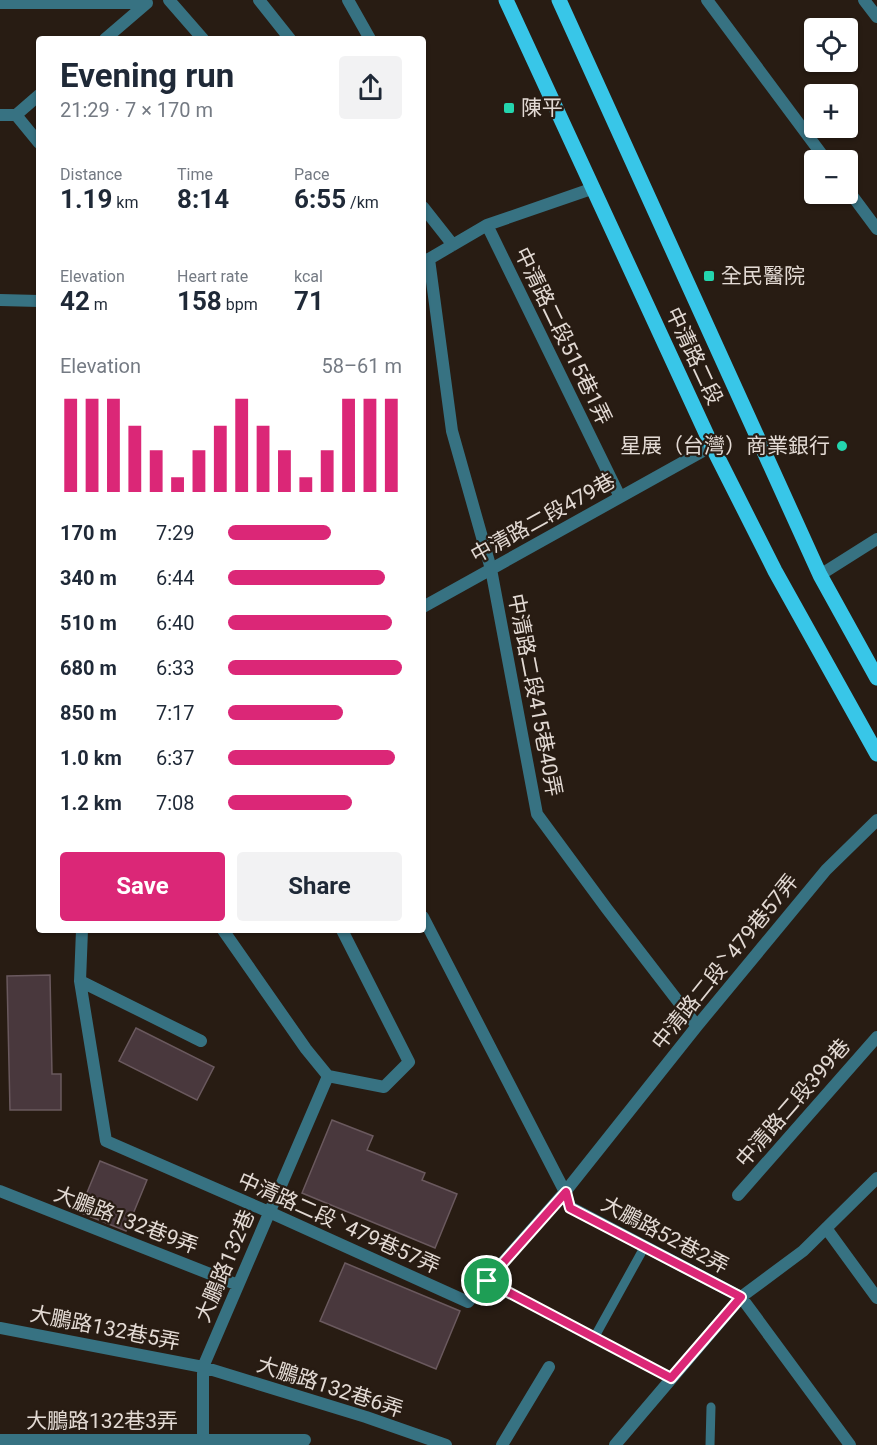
<!DOCTYPE html>
<meta charset="utf-8">
<style>
:root{--surface:#fff;--page:#f2f2f3;--text:#1f2937;--muted:#747a83;--accent:#db2777}
body{margin:0;font-family:Roboto,"Noto Sans TC",sans-serif;background:var(--page);color:var(--text);height:100vh;display:flex;flex-direction:column;font-size:22px;white-space:nowrap}
*{box-sizing:border-box;margin:0}
p{font-size:20px;color:var(--muted)}
.icon{flex:none;width:33px;height:33px;fill:none;stroke:currentColor;stroke-width:2;stroke-linecap:round;stroke-linejoin:round}
.map{position:relative;flex:1;overflow:hidden}
.drawer{position:absolute;left:36px;top:36px;width:390px;height:897px;display:flex;flex-direction:column;background:var(--surface);border-radius:6px;box-shadow:0 2px 4px #0004}
.drawer>*{flex:none}
.controls{position:absolute;left:804px;top:18px;display:grid;gap:12px}
.controls a{display:grid;place-items:center;width:54px;height:54px;border-radius:6px;background:var(--surface);box-shadow:0 2px 4px #0004;font-size:30px}
.pin{position:absolute;display:grid;place-items:center;width:51px;height:51px;color:#fff;margin:-26px;border:3px solid #fff;border-radius:50%;box-shadow:0 2px 6px #0007}
.round{display:grid;place-items:center;flex:none;width:63px;height:63px;border-radius:6px;background:var(--page)}
.summary{display:flex;align-items:center;justify-content:space-between;height:102px;padding:0 24px}
h1{font-size:33px;font-weight:700;line-height:45px}
.stats{display:grid;grid-template-columns:repeat(3,1fr);gap:9px;height:102px;padding:6px 24px}
.stats div{display:grid;align-content:center}
.stats b{font-size:26px;font-weight:700}
.stats small{font-size:16px;font-weight:400}
.stats p{font-size:16px}
.chart{height:168px;padding:12px 24px}
.chart p{display:flex;justify-content:space-between}
.chart svg{width:100%;height:108px;margin-top:6px;stroke:var(--accent);stroke-width:6}
.action{display:flex;gap:12px;margin-top:auto;padding:12px 24px}
.action a{flex:1;height:69px;border-radius:6px;background:var(--accent);color:#fff;font-size:24px;font-weight:700;line-height:69px;text-align:center}
.action a+a{background:var(--page);color:var(--text)}
ul{padding:0 24px;list-style:none;font-size:20px}
li{display:grid;grid-template-columns:96px 72px 1fr;align-items:center;height:45px}
li i{height:15px;border-radius:8px;background:var(--accent)}
.map>svg:first-child{display:block}
.building{fill:#49383d;stroke:#6a595e;stroke-width:1.5}
.lines{fill:none;stroke-linecap:round;stroke-linejoin:round}
.lane{stroke:#377282;stroke-width:9}
.street{stroke:#377282;stroke-width:12}
.primary{stroke:#38c6e8;stroke-width:15}
.route-casing{stroke:#fff;stroke-width:12}
.route{stroke:#db2777;stroke-width:8}
.poi-dot{fill:#24d5ae;stroke:#281c13;stroke-width:2}
.labels{text-anchor:middle;stroke-width:4.5;stroke-linejoin:round;paint-order:stroke}
.poi-label{font-size:21px;fill:#e3dad4;stroke:#281c13;text-anchor:start}
.street-label{font-size:21px;fill:#e3dad4;stroke:#281c13}
</style>
<div class="map">
<svg width="877" height="1445" viewBox="0 0 877 1445">
<rect width="100%" height="100%" fill="#281c13"/>
<path class="building" d="M50 975 52 1074H61V1110H10L7 976Z
M136 1028 214 1067 197 1100 119 1061Z
M332 1120 373 1136 367 1150 425 1173 422 1180 457 1194 435 1248 302 1193Z
M100 1161 147 1180 126 1231 79 1212Z
M345 1263 460 1311 436 1369 320 1321Z"/>
<g class="lines">
<path class="lane" d="M487 1281 671 1379
M594 1338 645 1246
M710 1445 711 1407"/>
<path class="street" d="M169 0 203 39
M259 0 290 39
M348 0 370 39
M707 0 826 160
M864 0 877 17
M0 3H145
M105 39 147 3
M0 115H16L39 95
M16 115 39 143
M848 190 877 229
M423 207 453 245
M487 225 620 497
M429 259 452 431 491 569 537 814 607 909 697 1026
M423 260 429 259 487 225 594 188
M0 300 39 301
M820 575 877 539
M423 607 712 446
M423 917 565 1192 570 1207 741 1297 850 1445
M82 930 80 981 106 1141 269 1212 468 1302 565 1192 697 1026 826 870 877 820
M223 930 306 1049 328 1076
M80 981 201 1041
M328 1076 384 1087 409 1062 342 930
M0 1191 238 1285
M738 1195 877 1037
M826 1228 877 1298
M0 1328 203 1367 366 1417 446 1445
M0 1440H305
M203 1445V1367L328 1076
M502 1445 549 1367
M615 1445 741 1297 803 1251 877 1178"/>
<path class="primary" d="M506 0 712 446 775 571 877 754
M559 0 820 575 877 678"/>
</g>
<g class="lines">
<g class="route-casing">
<path id="route" d="M566 1192 570 1208 741 1297 671 1378 487 1281Z"/>
</g>
<use href="#route" class="route"/>
</g>
<g class="poi-dot">
<rect x="503" y="102" width="12" height="12" rx="3"/>
<rect x="703" y="270" width="12" height="12" rx="3"/>
<circle cx="842" cy="446" r="6"/>
</g>
<g class="labels">
<g class="poi-label">
<text x="521" y="115">陳平</text>
<text x="721" y="283">全民醫院</text>
<text x="830" y="453" text-anchor="end">星展（台灣）商業銀行</text>
</g>
<g class="street-label">
<text transform="translate(563 336) rotate(64)" y="7">中清路二段515巷1弄</text>
<text transform="translate(694 356) rotate(65)" y="7">中清路二段</text>
<text transform="translate(543 518) rotate(-29)" y="7">中清路二段479巷</text>
<text transform="translate(535 695) rotate(79)" y="7">中清路二段415巷40弄</text>
<text transform="translate(725 962) rotate(-51)" y="7">中清路二段ˋ479巷57弄</text>
<text transform="translate(793 1103) rotate(-49)" y="7">中清路二段399巷</text>
<text transform="translate(126 1220) rotate(21)" y="7">大鵬路132巷9弄</text>
<text transform="translate(339 1223) rotate(24)" y="7">中清路二段ˋ479巷57弄</text>
<text transform="translate(665 1235) rotate(28)" y="7">大鵬路52巷2弄</text>
<text transform="translate(225 1266) rotate(-67)" y="7">大鵬路132巷</text>
<text transform="translate(105 1328) rotate(11)" y="7">大鵬路132巷5弄</text>
<text transform="translate(330 1387) rotate(18)" y="7">大鵬路132巷6弄</text>
<text x="102" y="1428">大鵬路132巷3弄</text>
</g>
</g>
</svg>
<div class="controls">
<a><svg class="icon" aria-label="locate" viewBox="0 0 24 24"><circle cx="12" cy="12" r="6"/><path d="M12 2v4M12 18v4M2 12h4M18 12h4"/></svg></a>
<a>+</a>
<a>−</a>
</div>
<div class="pin" style="left:487px;top:1281px;background:#1e9e55"><svg class="icon" aria-label="arrive" viewBox="0 0 24 24"><path d="M6 21V4h12l-3 4 3 4H6"/></svg></div>
<section class="drawer">
<div class="summary"><div><h1>Evening run</h1><p>21:29 · 7 × 170 m</p></div><a class="round"><svg class="icon" aria-label="share" viewBox="0 0 24 24"><path d="M12 15V3M7 8l5-5 5 5M5 13v7h14v-7"/></svg></a></div>
<div class="stats">
<div><p>Distance</p><b>1.19<small> km</small></b></div>
<div><p>Time</p><b>8:14</b></div>
<div><p>Pace</p><b>6:55<small> /km</small></b></div>
</div>
<div class="stats">
<div><p>Elevation</p><b>42<small> m</small></b></div>
<div><p>Heart rate</p><b>158<small> bpm</small></b></div>
<div><p>kcal</p><b>71</b></div>
</div>
<div class="chart"><p><span>Elevation</span>58–61 m</p>
<svg viewBox="0 0 160 44" preserveAspectRatio="none"><path d="M5 44V6M15 44V6M25 44V6M35 44V17M45 44V27M55 44V38M65 44V27M75 44V17M85 44V6M95 44V17M105 44V27M115 44V38M125 44V27M135 44V6M145 44V6M155 44V6"/></svg>
</div>
<ul>
<li><b>170 m</b>7:29<i style="width:59%"></i></li>
<li><b>340 m</b>6:44<i style="width:90%"></i></li>
<li><b>510 m</b>6:40<i style="width:94%"></i></li>
<li><b>680 m</b>6:33<i style="width:100%"></i></li>
<li><b>850 m</b>7:17<i style="width:66%"></i></li>
<li><b>1.0 km</b>6:37<i style="width:96%"></i></li>
<li><b>1.2 km</b>7:08<i style="width:71%"></i></li>
</ul>
<div class="action"><a>Save</a><a>Share</a></div>
</section>
</div>
